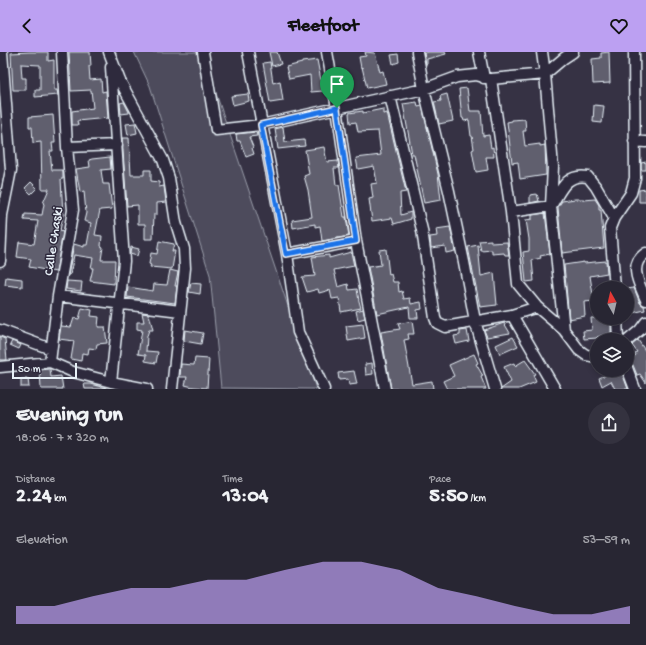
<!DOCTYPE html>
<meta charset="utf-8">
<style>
:root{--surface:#282633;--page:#34323f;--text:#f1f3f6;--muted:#a5a5ac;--line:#44434e;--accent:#bca0f2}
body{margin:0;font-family:"Gochi Hand",sans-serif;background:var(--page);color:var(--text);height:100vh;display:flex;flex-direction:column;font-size:15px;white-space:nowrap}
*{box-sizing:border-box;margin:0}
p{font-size:13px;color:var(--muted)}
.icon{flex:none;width:22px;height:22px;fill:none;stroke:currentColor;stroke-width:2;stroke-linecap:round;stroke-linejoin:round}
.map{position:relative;height:337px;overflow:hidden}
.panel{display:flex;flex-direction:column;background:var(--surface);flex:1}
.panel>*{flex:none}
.needle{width:26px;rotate:352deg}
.buttons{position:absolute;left:590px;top:229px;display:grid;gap:8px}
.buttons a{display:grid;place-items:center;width:44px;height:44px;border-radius:50%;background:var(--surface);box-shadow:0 2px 6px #0003,0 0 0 1px var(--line);font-size:20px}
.scale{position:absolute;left:12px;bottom:10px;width:65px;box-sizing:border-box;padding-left:4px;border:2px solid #e8f1f8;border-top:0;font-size:11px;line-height:14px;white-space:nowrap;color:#e8f1f8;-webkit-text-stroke:3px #2f2a3d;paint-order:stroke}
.pin{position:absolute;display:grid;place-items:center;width:34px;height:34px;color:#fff;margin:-41px -17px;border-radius:50% 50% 50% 0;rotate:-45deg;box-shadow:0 0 4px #0007}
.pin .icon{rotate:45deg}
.round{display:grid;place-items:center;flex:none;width:42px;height:42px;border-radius:21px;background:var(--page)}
.headline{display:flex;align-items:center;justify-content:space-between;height:68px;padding:0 16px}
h1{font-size:22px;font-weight:700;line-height:30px}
.figures{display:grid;grid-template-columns:repeat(3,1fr);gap:6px;height:68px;padding:4px 16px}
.figures div{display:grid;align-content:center}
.figures b{font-size:20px;font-weight:700}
.figures small{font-size:11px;font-weight:400}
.figures p{font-size:11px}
.chart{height:112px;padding:8px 16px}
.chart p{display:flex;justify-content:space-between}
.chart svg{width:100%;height:72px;margin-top:4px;fill:var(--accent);opacity:.7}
header{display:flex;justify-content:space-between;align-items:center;height:52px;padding:0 16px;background:var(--accent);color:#111;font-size:18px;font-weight:700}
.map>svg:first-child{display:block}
.green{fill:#4d4b5c;stroke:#9a9eaa}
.building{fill:#605e6e;stroke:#e8f1f8}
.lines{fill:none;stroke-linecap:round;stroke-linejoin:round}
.minor-casing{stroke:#e8f1f8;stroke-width:13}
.minor{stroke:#2f2a3d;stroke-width:10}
.route-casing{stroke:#fff;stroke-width:8}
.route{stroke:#1a73e8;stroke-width:5}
.labels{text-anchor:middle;stroke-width:3;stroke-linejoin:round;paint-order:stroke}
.street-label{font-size:14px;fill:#e8f1f8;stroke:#2f2a3d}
</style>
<header><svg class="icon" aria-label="back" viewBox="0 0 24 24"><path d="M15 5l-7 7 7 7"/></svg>Fleetfoot<svg class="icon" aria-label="heart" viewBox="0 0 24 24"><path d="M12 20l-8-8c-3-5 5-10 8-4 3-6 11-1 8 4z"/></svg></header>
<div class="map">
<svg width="646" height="337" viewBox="0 0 646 337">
<rect width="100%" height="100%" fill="#363244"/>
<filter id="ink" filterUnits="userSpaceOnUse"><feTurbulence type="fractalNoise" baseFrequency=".025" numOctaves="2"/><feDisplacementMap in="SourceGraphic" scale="8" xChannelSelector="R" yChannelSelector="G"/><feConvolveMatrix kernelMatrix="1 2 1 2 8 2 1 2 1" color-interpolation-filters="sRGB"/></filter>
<g filter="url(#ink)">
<path class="green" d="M134 0H202L316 337 221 336 210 223 150 34Z"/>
<path class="building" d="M29 0H48V9L54 8V38H57L58 43 35 45V38H40V13L21 12 22 26H26V38H13L11 1Z
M69 0H90L91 14H89L90 28 101 27 102 40 106 39 108 66 77 69 78 73H72V59L93 56 91 38 71 39Z
M269 0H277L281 12 272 14Z
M365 0 375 1 380 20 383 19 386 32 367 36 362 15 361 16 359 5 366 4Z
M429 0H445L446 2 427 7V12H426L424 1Z
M609 0 610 31 593 32 592 7 601 6V1Z
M398 2 399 10 393 12 391 3Z
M317 8 323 39 311 40 310 23 289 27 286 15 302 11V10Z
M270 10 273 31 280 29 283 49 270 51 263 11Z
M467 36 470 59H481L483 84 489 83 491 96 493 95 494 105H486L488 118 476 120 472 98 474 97 472 84H471L469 68 464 69 463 66H462L459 37Z
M248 42 249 49 233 53 231 44Z
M447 42 453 69 439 72 434 50 441 49 440 44Z
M124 50 129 60V61L121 62 120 51Z
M417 50 418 55 422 54 438 122 441 148 424 151 414 102H412L403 52Z
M594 53 604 54 602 71 593 70Z
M383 57V62L387 61 406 140 400 141 401 163 411 160V167L394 172 392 166 372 169 369 147 373 146 371 132 377 131 374 114 358 117 356 106 381 103 378 79 358 80 356 70 350 71 349 61 363 59V61Z
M53 63 55 91H52L53 99H50L52 118H63V127H61L63 163 60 179 63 180 56 220 29 215 31 207 17 205 19 190 34 192 38 169 24 168 25 162 42 163 44 152 43 151 49 137H42L41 90 33 91 32 75H29V65Z
M525 67 526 79H523L525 94 540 92V94L545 93 546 123 520 127 518 110 512 111 507 70 512 69V68Z
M135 71 137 81 128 83 126 72Z
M283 75 285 90 304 88 305 94 278 97 275 77Z
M256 80 257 84 249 85 253 95 252 96 254 102 246 105 240 89H237L236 82Z
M122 86H129L131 123H144V118H151V129L159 130V135L164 134 166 150 157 151V162H154L153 187H145V172H138V153L127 154Z
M324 95 327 110 338 109 339 116H334L336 133H339L344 165H346L349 184 322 189 320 174 315 175V172L293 176 292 168 312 165 308 138 304 124 309 122 305 98Z
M110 105 111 117 101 118 103 132H109L112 157 100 158 95 183 102 184 101 194 103 195 101 208H115L114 232 90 229 93 216H91L93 206 74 203 70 223H68L74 192 84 195V193H87L91 171 84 169 86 161 84 139 80 140 76 117 90 115 89 108 92 107Z
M646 110V118H641V111Z
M31 130 37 136 31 142 25 136Z
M646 137V150H639V138Z
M537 142 539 149 530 151V143Z
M575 147H584V148L595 147 599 153V158H601L604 196 562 201 558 155 562 149Z
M545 161 550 202 540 204 541 206 532 208 534 229 526 230 523 200 529 199V187L526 168 532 167V163Z
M450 175 455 199 446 201 445 194 431 196 430 185 437 184 436 177Z
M491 188V191L507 190 509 203H505L504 201 492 202V198L481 199 479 189Z
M159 189 174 192 172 199H175L172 217 150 215 151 213 149 212 151 201 157 202Z
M478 193 481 224 494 221 497 253 480 255 468 195Z
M131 195 139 197 137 204 130 202Z
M386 197 389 223 391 222 393 230H398L399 240 402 239 404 247 410 246 411 252 421 250 422 257 417 258 418 266H410L409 255 377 262 368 215 381 213 379 198Z
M351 200 354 214 334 218 338 235 348 232 349 238 357 237 359 249 361 256 341 260 339 246 332 247 330 238 319 241 318 237 307 240 302 225 315 224 312 205 329 203V206Z
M606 209 607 221 590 224 594 249 584 250 585 264 569 267 564 213 584 210V211Z
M170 218 178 220 175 234H177L175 251 127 245 128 235 153 239 154 232 167 233Z
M6 225 22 227V235L5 233Z
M67 229 82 230 81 239 66 237Z
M191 231 201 232 200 242 189 240Z
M634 236 640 251 644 254 645 258 632 261 629 248H627V237Z
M82 256 92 258 91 264 99 265 98 275H105L107 291 97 292 96 297 89 296 88 302 82 301 81 309 71 307 74 289 59 287 61 274 71 275 74 266 79 267Z
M363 257 365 266 358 268 356 259Z
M142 261 149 262 153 278H149L147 284 146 299 158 300 156 311 145 309 146 303 138 302 142 278 137 277V270H144Z
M591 266H611V281L597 285V286L584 287 583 279 592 278Z
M412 269 414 282H408L409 287 404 288 412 332 432 329 433 337H391L381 281V280L400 277 398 272Z
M504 271 510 281 487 285 484 278Z
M363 272 365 286 348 289 346 274Z
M185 278 203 281 201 292 184 289Z
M467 278 469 289 456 292 454 284 460 283V279Z
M0 285 5 287 7 308H0Z
M513 285 518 294 500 302 496 293Z
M638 288 646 300V331L640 322 637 323 633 313 628 310 636 303 635 301 637 300 632 293Z
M12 289 21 293 19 297 10 293Z
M474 302 478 311 476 312 483 324 481 325 486 337H447L443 329 454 324 449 313Z
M195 306 209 307 207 336 193 335 185 333 187 325H180L181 312 194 313Z
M525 308 535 322 533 323 536 330 519 337H501L511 330 504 315 514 311 515 314Z
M372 311 373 322 366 323 365 312Z
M49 317H50L51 325 61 324 63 337H41L40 318Z
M618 318H621L628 337H615L611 329 602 334 599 326 608 322 609 324Z
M354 319 357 332 349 333 348 327 339 328 338 321Z
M21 327H28L29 335H21Z
M84 332H91L106 336 107 337H85Z"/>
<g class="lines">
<g class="minor-casing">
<path id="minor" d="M109 0 120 29 163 108 169 126 176 171 184 197 185 216 172 337
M203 0 216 78 261 73 337 56 356 189 385 337
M248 0 287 202 298 280 324 337
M327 0 337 56 424 37 457 25 476 23 491 27 545 22 553 115 551 154 564 278 579 298 586 303 597 305
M417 0 424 37 449 139 464 210 475 269 495 337
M479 0 484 26
M542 0 545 22
M545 22 564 6 573 0
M491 27 511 160 518 232 537 255 564 278
M390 44 422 178 435 266 437 271 445 275 512 263 537 255
M634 89 646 90
M67 95 117 93
M511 160 551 154C561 138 566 121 588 125L596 135 614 166
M646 201C627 213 640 233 646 248
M287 202 356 189
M0 209 2 163 11 118 2 0
M615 236 610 176 614 166 631 141 635 126 634 0
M58 244 180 259
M512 263 555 337
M617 266 618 288
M0 278 51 297
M627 289 640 278 646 270
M50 310 58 244 73 158 67 95 62 0
M0 315 50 310 73 320 111 330 147 337
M627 316 635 337
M111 330 124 209 111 15"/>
</g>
<use href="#minor" class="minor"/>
</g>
</g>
<g class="lines" filter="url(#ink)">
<g class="route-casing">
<path id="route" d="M337 56 356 189 286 202 261 73Z"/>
</g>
<use href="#route" class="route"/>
</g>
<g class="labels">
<g class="street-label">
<text transform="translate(52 189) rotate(-82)" y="5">Calle Chaski</text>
</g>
</g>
</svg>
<div class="buttons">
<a><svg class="needle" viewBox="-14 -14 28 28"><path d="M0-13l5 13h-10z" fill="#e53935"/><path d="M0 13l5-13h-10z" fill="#a5a5ac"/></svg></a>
<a><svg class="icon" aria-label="layers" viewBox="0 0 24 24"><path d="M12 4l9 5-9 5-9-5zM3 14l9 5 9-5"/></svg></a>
</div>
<div class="scale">50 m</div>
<div class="pin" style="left:337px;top:56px;background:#1e9e55"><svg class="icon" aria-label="arrive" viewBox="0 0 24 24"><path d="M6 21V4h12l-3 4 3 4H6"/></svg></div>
</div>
<section class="panel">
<div class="headline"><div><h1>Evening run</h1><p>18:06 · 7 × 320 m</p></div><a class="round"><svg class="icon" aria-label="share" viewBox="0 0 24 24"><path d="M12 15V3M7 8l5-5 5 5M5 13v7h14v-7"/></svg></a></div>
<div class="figures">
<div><p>Distance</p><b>2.24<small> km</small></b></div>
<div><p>Time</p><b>13:04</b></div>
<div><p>Pace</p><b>5:50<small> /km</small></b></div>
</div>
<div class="chart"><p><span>Elevation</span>53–59 m</p>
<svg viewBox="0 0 160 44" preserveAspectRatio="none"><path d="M0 44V33L10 33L20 27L30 22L40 22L50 17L60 17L70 11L80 6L90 6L100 11L110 22L120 27L130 33L140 38L150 38L160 33V44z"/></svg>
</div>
</section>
